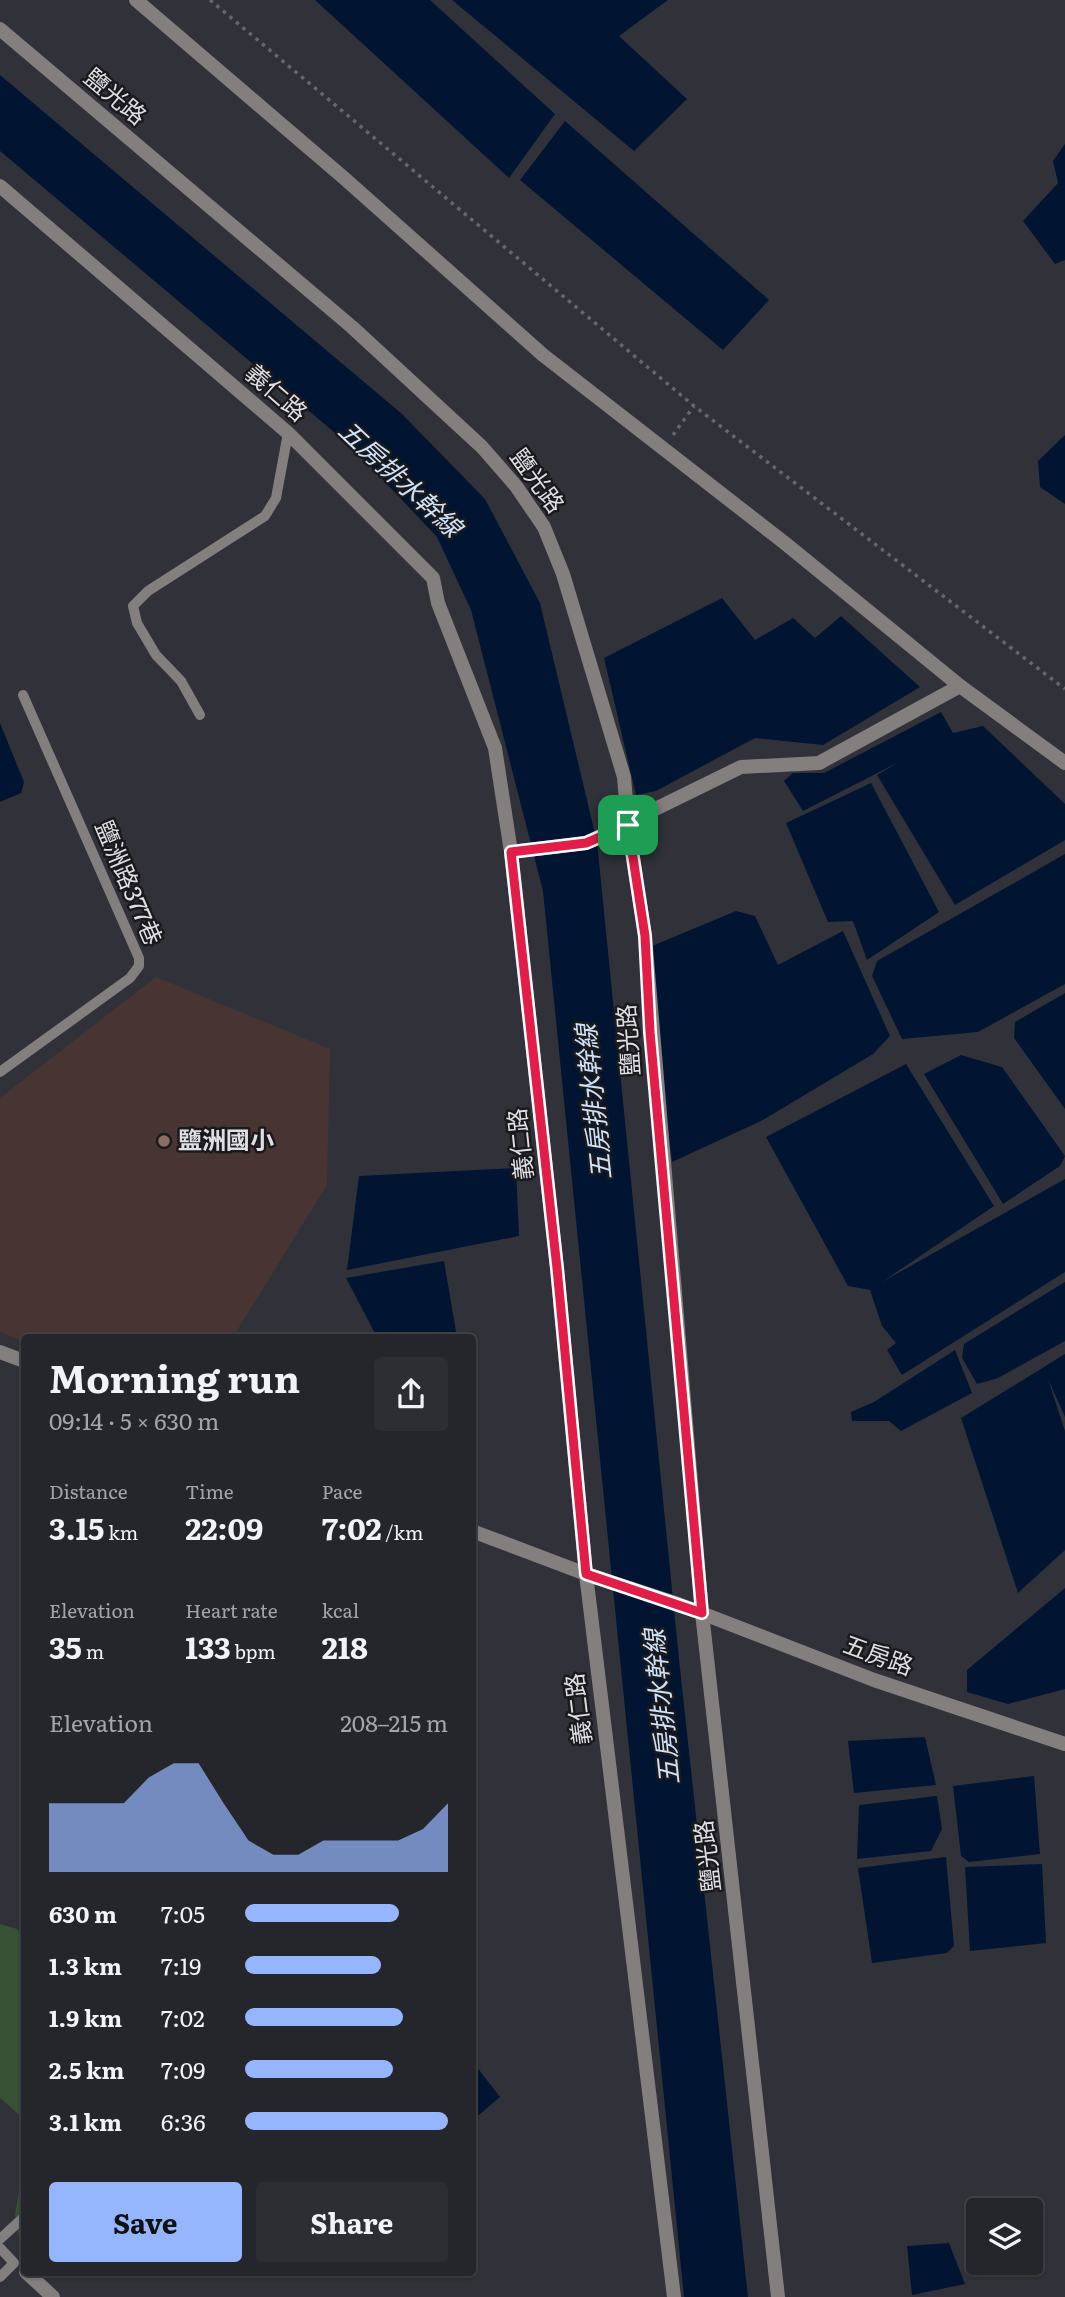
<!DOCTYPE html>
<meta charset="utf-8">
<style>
:root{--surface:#25262b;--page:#2d2e33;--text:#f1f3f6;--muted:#a3a5a9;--line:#424347;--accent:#95b6fd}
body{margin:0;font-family:Literata,"Noto Sans TC",serif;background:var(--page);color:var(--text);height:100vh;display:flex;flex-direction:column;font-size:26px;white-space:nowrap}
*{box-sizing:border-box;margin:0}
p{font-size:23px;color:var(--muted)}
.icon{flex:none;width:38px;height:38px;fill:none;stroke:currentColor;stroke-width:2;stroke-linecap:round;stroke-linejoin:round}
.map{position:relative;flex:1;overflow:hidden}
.panel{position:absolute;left:21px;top:1334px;width:455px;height:942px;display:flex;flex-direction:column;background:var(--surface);border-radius:7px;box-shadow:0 2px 5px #0004,0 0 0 2px var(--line)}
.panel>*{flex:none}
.controls{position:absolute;left:966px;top:2198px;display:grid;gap:14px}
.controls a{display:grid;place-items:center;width:77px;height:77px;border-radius:7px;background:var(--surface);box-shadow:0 2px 5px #0004,0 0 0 2px var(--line);font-size:35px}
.pin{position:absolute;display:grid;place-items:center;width:60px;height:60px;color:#fff;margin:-30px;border-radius:14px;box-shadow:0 4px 10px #0006}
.round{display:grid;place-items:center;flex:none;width:74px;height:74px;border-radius:7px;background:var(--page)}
.summary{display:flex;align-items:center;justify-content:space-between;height:119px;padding:0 28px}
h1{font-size:38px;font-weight:700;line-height:52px}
.metrics{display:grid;grid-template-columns:repeat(3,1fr);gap:10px;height:119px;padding:7px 28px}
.metrics div{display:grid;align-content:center}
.metrics b{font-size:30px;font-weight:700}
.metrics small{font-size:19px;font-weight:400}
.metrics p{font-size:19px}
.chart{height:196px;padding:14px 28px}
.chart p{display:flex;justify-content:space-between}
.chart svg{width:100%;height:126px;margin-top:7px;fill:var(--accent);opacity:.7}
.cta{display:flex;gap:14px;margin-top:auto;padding:14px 28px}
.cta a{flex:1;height:80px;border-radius:7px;background:var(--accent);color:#111;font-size:28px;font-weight:700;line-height:80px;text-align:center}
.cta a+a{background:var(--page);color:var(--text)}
ul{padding:0 28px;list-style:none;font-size:23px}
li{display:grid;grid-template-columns:112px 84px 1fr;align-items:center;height:52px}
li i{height:18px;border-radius:9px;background:var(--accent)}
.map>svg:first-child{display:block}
.education{fill:#493434}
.green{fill:#365134}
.water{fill:#011533}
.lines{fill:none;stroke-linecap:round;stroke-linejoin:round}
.path{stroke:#66676d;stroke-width:3.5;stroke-dasharray:3.5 5;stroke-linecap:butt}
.service{stroke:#837f7e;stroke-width:10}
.minor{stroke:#837f7e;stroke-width:14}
.tertiary{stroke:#837f7e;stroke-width:14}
.route-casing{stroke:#fff;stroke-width:14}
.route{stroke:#e11d48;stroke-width:9}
.education-dot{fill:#8d6e63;stroke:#1a1a1d;stroke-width:2.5}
.labels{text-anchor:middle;stroke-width:5;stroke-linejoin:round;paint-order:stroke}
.street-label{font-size:24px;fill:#dedee3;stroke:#1a1a1d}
.poi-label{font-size:24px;font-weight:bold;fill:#dedee3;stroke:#1a1a1d;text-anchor:start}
.water-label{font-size:26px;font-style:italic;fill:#d0e1fa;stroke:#1a1a1d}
</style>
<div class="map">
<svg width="1065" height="2297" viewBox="0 0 1065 2297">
<rect width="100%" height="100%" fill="#313239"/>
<path class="education" d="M156 977 330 1049 327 1185 233 1337H24V1341L0 1332V1098Z"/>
<path class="green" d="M0 1924 17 1929 24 1937V2119L0 2098Z
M24 2161V2261H23L15 2214Z"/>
<path class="water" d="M315 0H430L555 114 509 178Z
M452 0H668L619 36 687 99 634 151Z
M0 75 402 414 485 499 540 603 597 842 679 1659 748 2297H684L543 891 471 610 437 537 353 448 0 151Z
M565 121 769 300 723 350 520 180Z
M1065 144V260L1055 264 1023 221 1058 183 1053 161Z
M1065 435V504L1040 487 1038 461Z
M722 598 755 640 793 618 815 638 841 616 920 687 823 745 755 738 656 791 636 795 604 658Z
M941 712 953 733 983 726 1065 804V840L955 905 877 775 899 762 803 811 784 781 793 773H824Z
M0 723 24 782 21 793 0 802Z
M871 783 939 912 867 960 853 921 828 922 786 823Z
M1065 854V984L978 1032 902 1039 872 976 877 961Z
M736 911 755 916 778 965 843 931 890 1036 873 1054 761 1121 672 1162 645 949Z
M1065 993V1109L1014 1038 1015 1022Z
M961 1055 1002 1067 1065 1156 1060 1166 1003 1204 924 1074Z
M906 1064 994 1206 882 1282 1065 1179V1272L902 1375 887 1350 896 1343 882 1326 870 1290 848 1286 766 1137Z
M516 1168 519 1236 347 1270 359 1176Z
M444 1261 457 1337H377L346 1278Z
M1065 1282V1341L998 1378 977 1384 962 1358 964 1344Z
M955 1350 972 1393 901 1431 889 1421H852L851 1412 874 1402Z
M1065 1354V1417L1048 1379 1065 1431V1550L1018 1593 961 1418Z
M1065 1588V1689L1008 1704 967 1692V1670Z
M925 1737 936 1785 854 1793 848 1741Z
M1034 1776 1040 1854 969 1862 961 1856 953 1786Z
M937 1796 942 1829 931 1851 857 1859 859 1805Z
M946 1857 954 1946 947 1953 872 1963 858 1868Z
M1042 1864 1046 1943 970 1951 965 1867Z
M473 2062 500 2097 473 2120H472Z
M949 2243 965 2284 912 2295 907 2246Z"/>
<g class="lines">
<path class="path" d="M210 0 694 406 1065 689
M673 435 694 406"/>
<path class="service" d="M200 715 181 681 156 655 137 623 133 606 148 591 265 516 276 498 288 433
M0 1072 130 978 139 966V958L23 695
M0 2239 24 2217
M0 2248 14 2263 0 2277"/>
<path class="minor" d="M136 0 344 178 543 355 786 544 960 686 1065 763
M0 29 352 327 482 447 516 486 544 527 563 574 624 777 628 825 645 936 702 1613
M511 852 586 843 741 767 819 763 960 686
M586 1574 674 2297
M678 1604 874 1680 1065 1744
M26 2272 53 2297"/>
<path class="tertiary" d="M0 186 288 433 433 578 438 603 495 748 511 852 557 1268 586 1574
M0 1352 24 1361
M472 1531 586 1574 678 1604
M702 1613 778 2297"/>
</g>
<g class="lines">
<g class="route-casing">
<path id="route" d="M628 825 645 936 650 1032 702 1613 586 1574 557 1268 511 852 586 843Z"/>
</g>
<use href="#route" class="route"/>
</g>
<circle class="education-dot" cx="164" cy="1141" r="7"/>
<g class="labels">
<g class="street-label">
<text transform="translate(115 97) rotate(40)" y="8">鹽光路</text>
<text transform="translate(276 393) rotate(41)" y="8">義仁路</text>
<text transform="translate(537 481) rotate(54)" y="8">鹽光路</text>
<text transform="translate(128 883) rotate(67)" y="8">鹽洲路377巷</text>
<text transform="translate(629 1040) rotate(-94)" y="8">鹽光路</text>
<text transform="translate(521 1144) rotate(-96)" y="8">義仁路</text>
<text transform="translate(878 1656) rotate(20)" y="8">五房路</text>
<text transform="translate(579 1709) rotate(-97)" y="8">義仁路</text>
<text transform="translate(708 1856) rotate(-97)" y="8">鹽光路</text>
</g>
<g class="poi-label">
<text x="178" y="1149">鹽洲國小</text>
</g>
<g class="water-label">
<text transform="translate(400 479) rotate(43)" y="9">五房排水幹線</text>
<text transform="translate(594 1102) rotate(-96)" y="9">五房排水幹線</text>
<text transform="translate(662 1707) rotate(-96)" y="9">五房排水幹線</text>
</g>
</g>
</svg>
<div class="controls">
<a><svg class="icon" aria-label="layers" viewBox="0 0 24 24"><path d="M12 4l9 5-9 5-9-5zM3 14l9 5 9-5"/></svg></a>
</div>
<div class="pin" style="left:628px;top:825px;background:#1e9e55"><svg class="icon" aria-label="arrive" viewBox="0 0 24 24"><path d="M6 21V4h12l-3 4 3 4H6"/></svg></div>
<section class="panel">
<div class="summary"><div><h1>Morning run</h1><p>09:14 · 5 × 630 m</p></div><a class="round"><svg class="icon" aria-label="share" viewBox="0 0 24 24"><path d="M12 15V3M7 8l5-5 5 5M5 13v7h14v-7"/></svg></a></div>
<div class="metrics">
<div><p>Distance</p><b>3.15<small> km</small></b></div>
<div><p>Time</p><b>22:09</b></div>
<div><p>Pace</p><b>7:02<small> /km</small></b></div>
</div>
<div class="metrics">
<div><p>Elevation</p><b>35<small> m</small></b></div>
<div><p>Heart rate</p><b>133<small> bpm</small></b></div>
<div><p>kcal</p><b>218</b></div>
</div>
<div class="chart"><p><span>Elevation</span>208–215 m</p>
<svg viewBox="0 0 160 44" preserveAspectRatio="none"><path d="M0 44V20L10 20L20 20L30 20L40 11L50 6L60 6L70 20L80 33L90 38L100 38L110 33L120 33L130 33L140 33L150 29L160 20V44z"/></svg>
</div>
<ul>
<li><b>630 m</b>7:05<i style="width:76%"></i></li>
<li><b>1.3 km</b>7:19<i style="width:67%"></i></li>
<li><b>1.9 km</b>7:02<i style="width:78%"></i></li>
<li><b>2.5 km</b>7:09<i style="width:73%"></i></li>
<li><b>3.1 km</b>6:36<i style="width:100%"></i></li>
</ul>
<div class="cta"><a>Save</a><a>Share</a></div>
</section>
</div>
